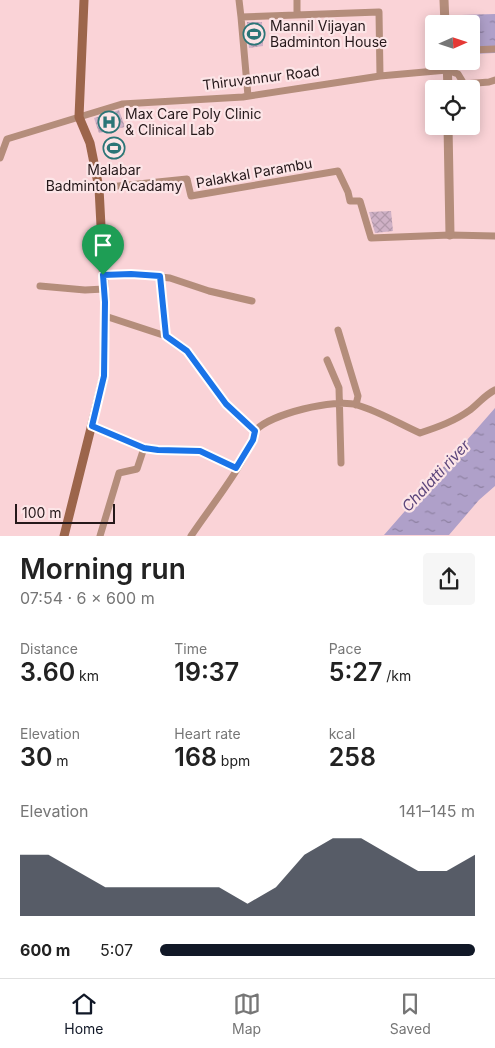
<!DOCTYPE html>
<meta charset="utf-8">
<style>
:root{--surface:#fff;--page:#f6f6f6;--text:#222;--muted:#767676;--line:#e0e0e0;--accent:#111827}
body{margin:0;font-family:Inter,sans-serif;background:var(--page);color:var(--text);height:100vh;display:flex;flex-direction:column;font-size:19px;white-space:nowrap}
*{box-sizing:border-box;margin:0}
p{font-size:16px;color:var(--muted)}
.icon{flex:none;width:28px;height:28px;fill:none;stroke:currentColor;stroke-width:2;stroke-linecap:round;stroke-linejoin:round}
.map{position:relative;height:536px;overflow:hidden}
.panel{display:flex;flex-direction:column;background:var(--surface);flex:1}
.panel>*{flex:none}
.needle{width:32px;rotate:87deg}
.fabs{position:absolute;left:425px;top:15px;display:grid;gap:10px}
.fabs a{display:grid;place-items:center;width:55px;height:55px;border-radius:5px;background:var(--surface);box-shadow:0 2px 12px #0003;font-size:25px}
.scale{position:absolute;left:15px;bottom:12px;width:100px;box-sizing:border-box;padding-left:5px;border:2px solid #25181a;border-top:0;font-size:14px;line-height:18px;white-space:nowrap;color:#25181a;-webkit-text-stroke:4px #fce5e7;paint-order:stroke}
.pin{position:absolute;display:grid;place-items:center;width:42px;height:42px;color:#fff;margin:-51px -21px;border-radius:50% 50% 50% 0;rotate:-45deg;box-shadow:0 0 5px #0007}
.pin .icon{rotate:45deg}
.round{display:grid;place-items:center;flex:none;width:52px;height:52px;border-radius:5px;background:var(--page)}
.summary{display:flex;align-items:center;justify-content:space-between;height:85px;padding:0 20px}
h1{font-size:28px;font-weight:600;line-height:38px}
.metrics{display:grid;grid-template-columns:repeat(3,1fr);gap:8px;height:85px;padding:5px 20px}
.metrics div{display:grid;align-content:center}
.metrics b{font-size:25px;font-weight:600}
.metrics small{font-size:14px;font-weight:400}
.metrics p{font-size:14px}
.chart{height:140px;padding:10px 20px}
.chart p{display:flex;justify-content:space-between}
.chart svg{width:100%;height:90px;margin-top:5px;fill:var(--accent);opacity:.7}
ul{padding:0 20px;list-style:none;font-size:16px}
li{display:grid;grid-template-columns:80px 60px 1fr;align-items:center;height:38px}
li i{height:12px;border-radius:6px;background:var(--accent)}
.menu{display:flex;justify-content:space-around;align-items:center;height:70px;border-top:1px solid var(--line);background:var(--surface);font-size:14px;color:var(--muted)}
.menu a{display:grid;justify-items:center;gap:2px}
.menu .active{color:var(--accent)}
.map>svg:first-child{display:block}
.pitch{fill:#deccaf}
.water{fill:url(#water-ripples)}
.building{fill:url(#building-cross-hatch)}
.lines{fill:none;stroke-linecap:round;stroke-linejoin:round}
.minor{stroke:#b48d7b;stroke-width:7}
.tertiary{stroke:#b48d7b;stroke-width:9}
.secondary{stroke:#9c654b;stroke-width:9}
.route-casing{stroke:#fff;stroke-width:10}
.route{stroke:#1a73e8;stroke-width:6}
.labels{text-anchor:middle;stroke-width:4.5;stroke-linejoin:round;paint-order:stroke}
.poi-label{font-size:14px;fill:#25181a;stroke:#fce5e7;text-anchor:start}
.street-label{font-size:14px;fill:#25181a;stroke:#fce5e7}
.water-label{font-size:15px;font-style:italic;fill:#5b457b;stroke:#fce5e7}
</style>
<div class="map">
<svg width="495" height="536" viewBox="0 0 495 536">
<defs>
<pattern id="water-ripples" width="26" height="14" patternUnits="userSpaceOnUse" patternTransform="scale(1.25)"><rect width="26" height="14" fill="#afa0c9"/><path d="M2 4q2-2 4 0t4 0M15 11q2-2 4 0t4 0" fill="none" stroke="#8e81a2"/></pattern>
<pattern id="building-cross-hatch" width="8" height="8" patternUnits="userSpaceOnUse" patternTransform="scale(1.25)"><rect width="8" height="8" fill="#cfb1c6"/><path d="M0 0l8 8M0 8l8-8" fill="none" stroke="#b298aa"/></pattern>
</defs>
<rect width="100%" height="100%" fill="#fad3d7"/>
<path class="pitch" d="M121 138 125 155 108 159 104 141Z"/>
<path class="water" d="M495 14V53L471 54V24H461V15Z
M495 408V486L479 500 449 535H384Z"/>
<path class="building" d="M247 22H262L263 46 249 48Z
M119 110 125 127 99 133 94 118Z
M391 211 393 231 375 233 369 212Z"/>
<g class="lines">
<path class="minor" d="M239 0 241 17
M297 0V14
M471 50 495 49
M447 70 454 61
M248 96 241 17 379 12 380 76
M0 158 7 139 122 104 243 97 380 76 447 70 458 74 464 84 489 82 495 80
M99 188 187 179 191 196 338 171 348 192 350 201H360L371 238 450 235 495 236
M103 275 131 274 170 278 209 291 252 301
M160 276 166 336 187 351 226 404 255 431
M40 286 85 290 104 289
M105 316 166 336
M338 330 358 396 356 405
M327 360 339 388 341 463
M92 426 144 448 158 450 200 451 236 468
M100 536 119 473 137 469 144 448
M191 536C210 507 247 463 255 431 270 414 335 398 357 405 378 411 400 424 420 433 438 427 455 421 470 410 479 403 485 395 495 390"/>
<path class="tertiary" d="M444 0 445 24
M447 61 448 89
M448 126 450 235"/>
<path class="secondary" d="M64 536 104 376 105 302 99 188 90 143 79 117 84 0"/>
</g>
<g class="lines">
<g class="route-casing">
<path id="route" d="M131 274 160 276 166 336 187 351 226 404 255 431 253 440 236 468 200 451 158 450 144 448 92 426 104 376 105 302 103 275Z"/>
</g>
<use href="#route" class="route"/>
</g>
<defs>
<g id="stadium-ring" transform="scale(1.125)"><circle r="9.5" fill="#fce5e7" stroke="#2b7577" stroke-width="1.5"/><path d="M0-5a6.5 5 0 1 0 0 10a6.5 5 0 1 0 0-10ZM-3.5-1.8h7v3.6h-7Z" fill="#2b7577"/></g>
<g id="hospital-ring" transform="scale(1.125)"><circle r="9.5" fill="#fce5e7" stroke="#2b7577" stroke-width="1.5"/><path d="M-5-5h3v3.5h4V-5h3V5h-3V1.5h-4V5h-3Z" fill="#2b7577"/></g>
</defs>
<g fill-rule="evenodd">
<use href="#stadium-ring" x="254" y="34"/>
<use href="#hospital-ring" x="109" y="122"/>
<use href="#stadium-ring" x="114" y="148"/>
</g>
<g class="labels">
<g class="poi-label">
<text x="270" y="31">Mannil Vijayan<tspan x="270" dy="16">Badminton House</tspan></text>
<text x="125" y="119">Max Care Poly Clinic<tspan x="125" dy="16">&amp; Clinical Lab</tspan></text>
<text x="114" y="175" text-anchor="middle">Malabar<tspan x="114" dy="16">Badminton Acadamy</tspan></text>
</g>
<g class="street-label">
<text transform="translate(261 78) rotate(-7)" y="5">Thiruvannur Road</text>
<text transform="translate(254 173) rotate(-10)" y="5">Palakkal Parambu</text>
</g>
<g class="water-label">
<text transform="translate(436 476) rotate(-47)" y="5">Chalatti river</text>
</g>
</g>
</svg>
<div class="fabs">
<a><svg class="needle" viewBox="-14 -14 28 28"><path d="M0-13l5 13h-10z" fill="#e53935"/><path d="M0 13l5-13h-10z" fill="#767676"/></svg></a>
<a><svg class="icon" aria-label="locate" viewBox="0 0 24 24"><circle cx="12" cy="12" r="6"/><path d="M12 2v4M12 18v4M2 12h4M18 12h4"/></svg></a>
</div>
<div class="scale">100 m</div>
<div class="pin" style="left:103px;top:275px;background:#1e9e55"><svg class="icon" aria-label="arrive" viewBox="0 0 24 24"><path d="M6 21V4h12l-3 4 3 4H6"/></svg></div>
</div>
<section class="panel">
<div class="summary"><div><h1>Morning run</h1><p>07:54 · 6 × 600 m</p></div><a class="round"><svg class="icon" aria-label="share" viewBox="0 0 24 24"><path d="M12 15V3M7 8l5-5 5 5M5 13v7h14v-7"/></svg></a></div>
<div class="metrics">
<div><p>Distance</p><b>3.60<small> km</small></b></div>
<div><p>Time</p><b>19:37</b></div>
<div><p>Pace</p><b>5:27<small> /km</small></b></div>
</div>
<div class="metrics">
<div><p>Elevation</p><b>30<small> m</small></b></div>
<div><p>Heart rate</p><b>168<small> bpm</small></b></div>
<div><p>kcal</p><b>258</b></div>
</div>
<div class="chart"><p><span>Elevation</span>141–145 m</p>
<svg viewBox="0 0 160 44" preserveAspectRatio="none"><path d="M0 44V14L10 14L20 22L30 30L40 30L50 30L60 30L70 30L80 38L90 30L100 14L110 6L120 6L130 14L140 22L150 22L160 14V44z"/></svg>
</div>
<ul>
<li><b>600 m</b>5:07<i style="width:100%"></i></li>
</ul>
</section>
<nav class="menu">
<a class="active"><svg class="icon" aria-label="home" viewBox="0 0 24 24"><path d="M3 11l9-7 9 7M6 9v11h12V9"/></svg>Home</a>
<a><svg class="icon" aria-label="map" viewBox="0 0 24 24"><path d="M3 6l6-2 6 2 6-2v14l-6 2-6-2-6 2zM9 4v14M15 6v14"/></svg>Map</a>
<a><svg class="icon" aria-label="saved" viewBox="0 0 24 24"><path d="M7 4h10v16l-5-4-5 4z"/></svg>Saved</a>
</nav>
